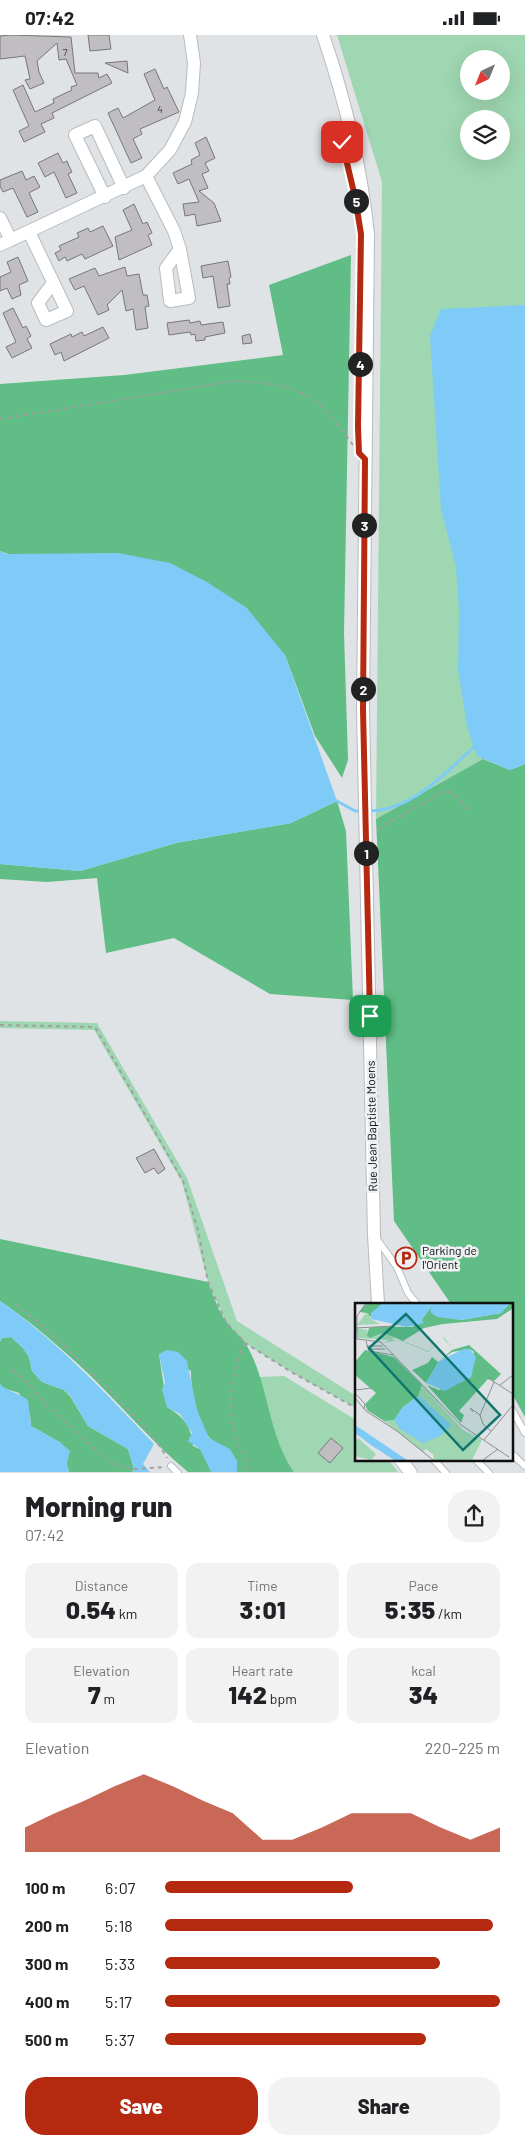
<!DOCTYPE html>
<meta charset="utf-8">
<style>
:root{--surface:#fff;--page:#f2f2f2;--text:#202124;--muted:#757577;--accent:#b52911}
body{margin:0;font-family:Barlow,sans-serif;background:var(--page);color:var(--text);height:100vh;display:flex;flex-direction:column;font-size:19px;white-space:nowrap}
*{box-sizing:border-box;margin:0}
p{font-size:16px;color:var(--muted)}
.icon{flex:none;width:28px;height:28px;fill:none;stroke:currentColor;stroke-width:2;stroke-linecap:round;stroke-linejoin:round}
.map{position:relative;height:1438px;overflow:hidden}
.details{display:flex;flex-direction:column;background:var(--surface);flex:1}
.details>*{flex:none}
.needle{width:32px;rotate:223deg}
.fabs{position:absolute;left:460px;top:15px;display:grid;gap:10px}
.fabs a{display:grid;place-items:center;width:50px;height:50px;border-radius:50%;background:var(--surface);box-shadow:0 5px 20px #0002;font-size:25px}
.pin{position:absolute;display:grid;place-items:center;width:42px;height:42px;color:#fff;margin:-21px;border-radius:10px;box-shadow:0 2px 8px #0006}
.km{position:absolute;width:25px;height:25px;margin:-12px;border-radius:50%;background:#222;color:#fff;font-size:14px;line-height:25px;text-align:center}
.round{display:grid;place-items:center;flex:none;width:52px;height:52px;border-radius:20px;background:var(--page)}
.summary{display:flex;align-items:center;justify-content:space-between;height:85px;padding:0 25px}
h1{font-size:28px;font-weight:800;line-height:38px}
.stats{display:grid;grid-template-columns:repeat(3,1fr);gap:8px;height:85px;padding:5px 25px}
.stats div{display:grid;align-content:center;border-radius:12px;background:var(--page);text-align:center}
.stats b{font-size:25px;font-weight:800}
.stats small{font-size:14px;font-weight:400}
.stats p{font-size:14px}
.chart{height:140px;padding:10px 25px}
.chart p{display:flex;justify-content:space-between}
.chart svg{width:100%;height:90px;margin-top:5px;fill:var(--accent);opacity:.7}
.action{display:flex;gap:10px;margin-top:auto;padding:10px 25px}
.action a{flex:1;height:58px;border-radius:20px;background:var(--accent);color:#fff;font-size:20px;font-weight:800;line-height:58px;text-align:center}
.action a+a{background:var(--page);color:var(--text)}
ul{padding:0 25px;list-style:none;font-size:16px}
li{display:grid;grid-template-columns:80px 60px 1fr;align-items:center;height:38px}
li i{height:12px;border-radius:6px;background:var(--accent)}
.status{display:flex;justify-content:space-between;align-items:center;height:35px;padding:0 25px;background:var(--surface);direction:ltr}
.status svg{height:14px;fill:currentColor}
.map>svg:first-child{display:block}
.green{fill:#9fd7b2;fill-rule:evenodd}
.forest{fill:#5fbd85}
.water{fill:#7dcbf6}
.lines{fill:none;stroke-linecap:round;stroke-linejoin:round}
.stream{stroke:#7dcbf6;stroke-width:3}
.building{fill:#c0bec0;stroke:#787678}
.service-casing{stroke:#b9bbbe;stroke-width:8}
.minor-casing{stroke:#b9bbbe;stroke-width:14}
.path{stroke:#9ea0a2;stroke-width:2;stroke-dasharray:4 4;stroke-linecap:butt}
.service{stroke:#fff;stroke-width:6}
.minor{stroke:#fff;stroke-width:12}
.route-casing{stroke:#fff;stroke-width:10}
.route{stroke:#b52911;stroke-width:6}
.labels{text-anchor:middle;stroke-width:5;stroke-linejoin:round;paint-order:stroke}
.number-label{font-size:10px;fill:#3b3b3c}
.street-label{font-size:12px;fill:#0f0f10;stroke:#eef0f2}
.poi-label{font-size:12px;fill:#0f0f10;stroke:#eef0f2;text-anchor:start}
.inset-road{fill:none;stroke:#8c8e90;stroke-width:1}
.view{fill:#0f766e;fill-opacity:0.15;stroke:#0f766e;stroke-width:2.5}
.inset-edge{fill:none;stroke:#0f0f10;stroke-width:2.5}
</style>
<div class="status"><b>07:42</b><svg viewBox="0 0 49 12"><path d="M0 12V9h3v3zM5 12V6h3v6zM10 12V3h3v9zM15 12V0h3v12zM26 1h20v11H26zM47 4h2v5h-2z"/></svg></div>
<div class="map">
<svg width="525" height="1438" viewBox="0 0 525 1438">
<rect width="100%" height="100%" fill="#e0e3e5"/>
<path class="green" d="M337 0H525V729L483 724 376 784 382 147ZM469 24H501V56H469ZM469 84H501V116H469Z
M0 986 97 988 187 1143 237 1286 356 1361V1373L293 1338 245 1308 226 1287 208 1247 182 1147 94 995 0 993Z
M284 1341 356 1385V1424H388L398 1437H294C275 1409 268 1375 259 1342Z"/>
<path class="forest" d="M351 220 344 598 348 725 342 743 315 701 285 620 0 516V349L124 340 283 320 269 250Z
M483 724 510 735 525 729V1382L511 1357V1269H451L394 1186 376 784Z
M337 766 346 796 353 965 270 959 174 903 106 918 97 843 47 847 0 844V829L80 836 176 808 291 788Z
M0 1204 208 1247C214 1262 218 1276 228 1289 233 1296 241 1301 246 1309 269 1348 267 1398 294 1437H237C236 1412 225 1417 210 1403 199 1393 190 1351 191 1336L159 1319 167 1372C183 1381 192 1392 193 1411L200 1414 212 1437H188C148 1404 116 1364 78 1329 53 1306 28 1285 0 1266Z
M11 1302 23 1313 29 1322 32 1336 42 1347 64 1355 70 1361 88 1391 128 1414 134 1434 132 1437H69L61 1408 31 1391 30 1380 19 1358 3 1353 0 1349V1307L2 1303Z"/>
<path class="water" d="M525 270V729L510 735 477 721 467 691 458 635 459 576 456 532 441 474 430 301 441 274Z
M0 516 6 519 118 518 170 528 207 547 247 573 285 620 337 766 291 788 176 808 80 836 0 829Z
M0 1266C58 1307 105 1357 154 1409L143 1429 150 1437H132L134 1434 128 1414 88 1391 70 1360 64 1355 42 1347 32 1336 29 1322 23 1313 11 1302 2 1303 0 1307Z
M167 1315 178 1317 187 1326 197 1375 209 1403 230 1414 237 1426V1437H211L200 1414 188 1406 192 1398 180 1379 167 1372 162 1355 165 1348 159 1319Z
M0 1349C6 1356 19 1358 28 1365L31 1391 61 1408 70 1416 67 1428 69 1437H0Z"/>
<g class="lines">
<path class="stream" d="M337 766 355 776H363
M369 776C413 775 444 739 474 712"/>
</g>
<path class="building" d="M11 0 71 2 75 38H98L99 43 107 39 112 48 52 78 54 83 41 89 45 97 24 107 19 96 29 91 13 55 23 50 35 77 54 68 53 64 72 55 71 52 77 50 66 24 59 25 57 8 37 26 39 37 44 48 30 54 25 45 30 44 25 21 0 24V1Z
M88 0H109L111 14 90 16Z
M127 26 128 38 105 28Z
M155 34 164 54 167 52 179 77 140 94 142 99 133 104 142 123 131 128 108 78 118 73 123 83 155 65 144 39Z
M206 102 215 123 205 128 209 136 202 139 208 153 199 156 214 168 221 186 197 191 195 179 185 181 183 169 199 167 189 144 178 149 173 138 192 129 191 125 200 120 195 108Z
M58 118 63 128 67 126 69 131 72 137 68 139 77 158 66 163 54 137 45 142 38 128Z
M22 136 26 145 34 141 40 152 29 158 38 177 27 182 13 153 3 157 0 151V145Z
M134 169 143 189 147 187 152 198 148 200 152 210 119 225 115 202 132 195 123 175Z
M103 191 113 211 85 224 82 219 67 226 65 222 59 226 55 218 61 215 59 211 79 202 77 198 88 193 90 197Z
M18 222 28 246 19 250 21 260 12 264 7 253 0 256V242L11 237 7 227Z
M228 226 231 242 229 243 230 249H227L230 271 218 273 213 241 203 243 201 231Z
M125 232 127 241 139 239 143 260H147L149 271 145 272 148 293 136 295 133 274 126 276 122 255 107 270 109 275 98 280 84 251 75 255 69 244 95 233 99 241Z
M13 273 23 293 26 291 31 301 27 304 32 313 12 323 6 312 16 307 3 278Z
M189 285 190 288 200 286 201 290 223 287 225 298 205 302V305L196 306 195 299 191 300 190 297 169 300 167 288Z
M103 292 109 303 64 326 61 317 55 320 50 309 71 299 72 302 82 297 84 301Z
M250 299 252 308 243 309 242 301Z
M154 1114 165 1134 158 1139 154 1133 145 1138 136 1123Z
M331 1403 343 1413 330 1428 318 1418Z"/>
<g class="lines">
<g class="service-casing">
<path id="service" d="M376 1203 397 1232 408 1258 417 1269
M511 1373 525 1398
M511 1418 525 1431
M433 1424 446 1438
M475 1424 489 1438
M171 1431 178 1438"/>
</g>
<g class="minor-casing">
<path id="minor" d="M323 0C345 64 361 132 368 199L363 674 374 1200 378 1269
M146 141 174 196 180 214 189 263 170 266 166 233 180 214
M105 162 75 100 95 91 124 153
M0 183 11 205
M29 197 67 276 46 285 38 268 53 248
M0 210 146 141 170 115 185 87 192 58 194 28 190 0
M400 1424 411 1438"/>
</g>
<path class="path" d="M0 384 234 346C256 348 283 348 302 358 323 369 340 392 353 410
M378 794 444 756 453 758 469 775
M0 990 95 992 183 1146 198 1195 208 1247 226 1287 245 1308 293 1338 356 1373
M15 1269C54 1300 90 1334 124 1370 140 1387 156 1403 167 1423
M245 1308C230 1337 227 1374 236 1405 238 1411 244 1416 246 1422 247 1427 246 1433 246 1438
M12 1335 27 1347 45 1369 112 1429 134 1434 164 1432"/>
<use href="#service" class="service"/>
<use href="#minor" class="minor"/>
</g>
<g class="lines">
<g class="route-casing">
<path id="route" d="M342 107 355 162 361 199 358 392 359 418 365 424 363 674 370 981"/>
</g>
<use href="#route" class="route"/>
</g>
<defs>
<g id="parking-ring" transform="scale(1.125)"><circle r="9.5" fill="#eef0f2" stroke="#b52911" stroke-width="1.5"/><path d="M-3.5-5.5H1a3.5 3.5 0 0 1 0 7H-1V5.5H-3.5ZM-1-3.4V-.6H.8a1.4 1.4 0 0 0 0-2.8Z" fill="#b52911"/></g>
</defs>
<g fill-rule="evenodd">
<use href="#parking-ring" x="406" y="1223"/>
</g>
<g class="labels">
<g class="number-label">
<text x="65" y="21">7</text>
<text x="160" y="78">4</text>
</g>
<g class="street-label">
<text transform="translate(372 1091) rotate(-91)" y="4">Rue Jean Baptiste Moens</text>
</g>
<g class="poi-label">
<text x="422" y="1220">Parking de<tspan x="422" dy="14">l'Orient</tspan></text>
</g>
</g>
<g transform="translate(355 1268)">
<rect width="158" height="158" fill="#e0e3e5"/>
<path d="M11 10 16 16 25 21 2 22ZM1 25 12 27 15 35 31 30 39 35 37 37H46L73 48 89 34 97 45 88 35 73 49 44 37 29 40 34 37 3 35ZM67 82 108 127 127 137 117 157H79L78 151 71 146 68 149 29 118 39 117 48 104 59 97ZM3 135 21 151 16 157 0 153V139Z" fill="#9fd7b2"/>
<path d="M12 0H28L15 14 12 10 4 9ZM155 0H157V6L142 16 88 21 69 25 48 38 29 30 15 35 12 33 14 25 20 24H58L77 3 79 10 106 17 146 10ZM114 42 146 71 139 78 133 76 104 108 109 112 106 120 72 82 84 87 116 74 119 49 115 46 97 49 84 58 71 80 57 67 73 60 77 54 83 59 97 47ZM10 47 39 54 67 82 63 93 48 104 39 117 29 118 12 107 10 101 21 90 0 72V59Z" fill="#5fbd85"/>
<path d="M28 0 70 1 155 0 146 10 106 17 82 14 75 9 77 3 67 17 69 20 52 24 16 16V10ZM109 46H115L121 54 116 74 90 88 71 80 84 58ZM64 93 96 122 85 133 68 140 45 126 39 117 48 104ZM0 122 15 132 52 157H39L16 142 0 130Z" fill="#7dcbf6"/>
<path class="inset-road" d="M0 25 39 23M2 36 26 39 106 122 154 154M2 36V13L11 0M11 38 14 48 38 52M11 43H28M14 46H30M133 75 158 91M145 82 158 72M0 87 17 85M0 90 10 101 9 106M0 95 11 108 42 128 78 157M118 109 115 105 125 112M136 128 128 121 125 112 139 79M129 137 158 102M128 157 143 146"/>
<path class="view" d="M51 11 145 112 108 147 14 45Z"/>
<rect width="158" height="158" class="inset-edge"/>
</g>
</svg>
<div class="fabs">
<a><svg class="needle" viewBox="-14 -14 28 28"><path d="M0-13l5 13h-10z" fill="#e53935"/><path d="M0 13l5-13h-10z" fill="#757577"/></svg></a>
<a><svg class="icon" aria-label="layers" viewBox="0 0 24 24"><path d="M12 4l9 5-9 5-9-5zM3 14l9 5 9-5"/></svg></a>
</div>
<div class="pin" style="left:370px;top:981px;background:#1e9e55"><svg class="icon" aria-label="arrive" viewBox="0 0 24 24"><path d="M6 21V4h12l-3 4 3 4H6"/></svg></div>
<div class="pin" style="left:342px;top:107px;background:#d93025"><svg class="icon" aria-label="check" viewBox="0 0 24 24"><path d="M5 12l5 5 9-10"/></svg></div>
<b class="km" style="left:366px;top:818px">1</b>
<b class="km" style="left:363px;top:654px">2</b>
<b class="km" style="left:364px;top:490px">3</b>
<b class="km" style="left:360px;top:329px">4</b>
<b class="km" style="left:356px;top:166px">5</b>
</div>
<section class="details">
<div class="summary"><div><h1>Morning run</h1><p>07:42</p></div><a class="round"><svg class="icon" aria-label="share" viewBox="0 0 24 24"><path d="M12 15V3M7 8l5-5 5 5M5 13v7h14v-7"/></svg></a></div>
<div class="stats">
<div><p>Distance</p><b>0.54<small> km</small></b></div>
<div><p>Time</p><b>3:01</b></div>
<div><p>Pace</p><b>5:35<small> /km</small></b></div>
</div>
<div class="stats">
<div><p>Elevation</p><b>7<small> m</small></b></div>
<div><p>Heart rate</p><b>142<small> bpm</small></b></div>
<div><p>kcal</p><b>34</b></div>
</div>
<div class="chart"><p><span>Elevation</span>220–225 m</p>
<svg viewBox="0 0 160 44" preserveAspectRatio="none"><path d="M0 44V32L10 25L20 19L30 12L40 6L50 12L60 19L70 25L80 38L90 38L100 32L110 25L120 25L130 25L140 32L150 38L160 32V44z"/></svg>
</div>
<ul>
<li><b>100 m</b>6:07<i style="width:56%"></i></li>
<li><b>200 m</b>5:18<i style="width:98%"></i></li>
<li><b>300 m</b>5:33<i style="width:82%"></i></li>
<li><b>400 m</b>5:17<i style="width:100%"></i></li>
<li><b>500 m</b>5:37<i style="width:78%"></i></li>
</ul>
<div class="action"><a>Save</a><a>Share</a></div>
</section>
